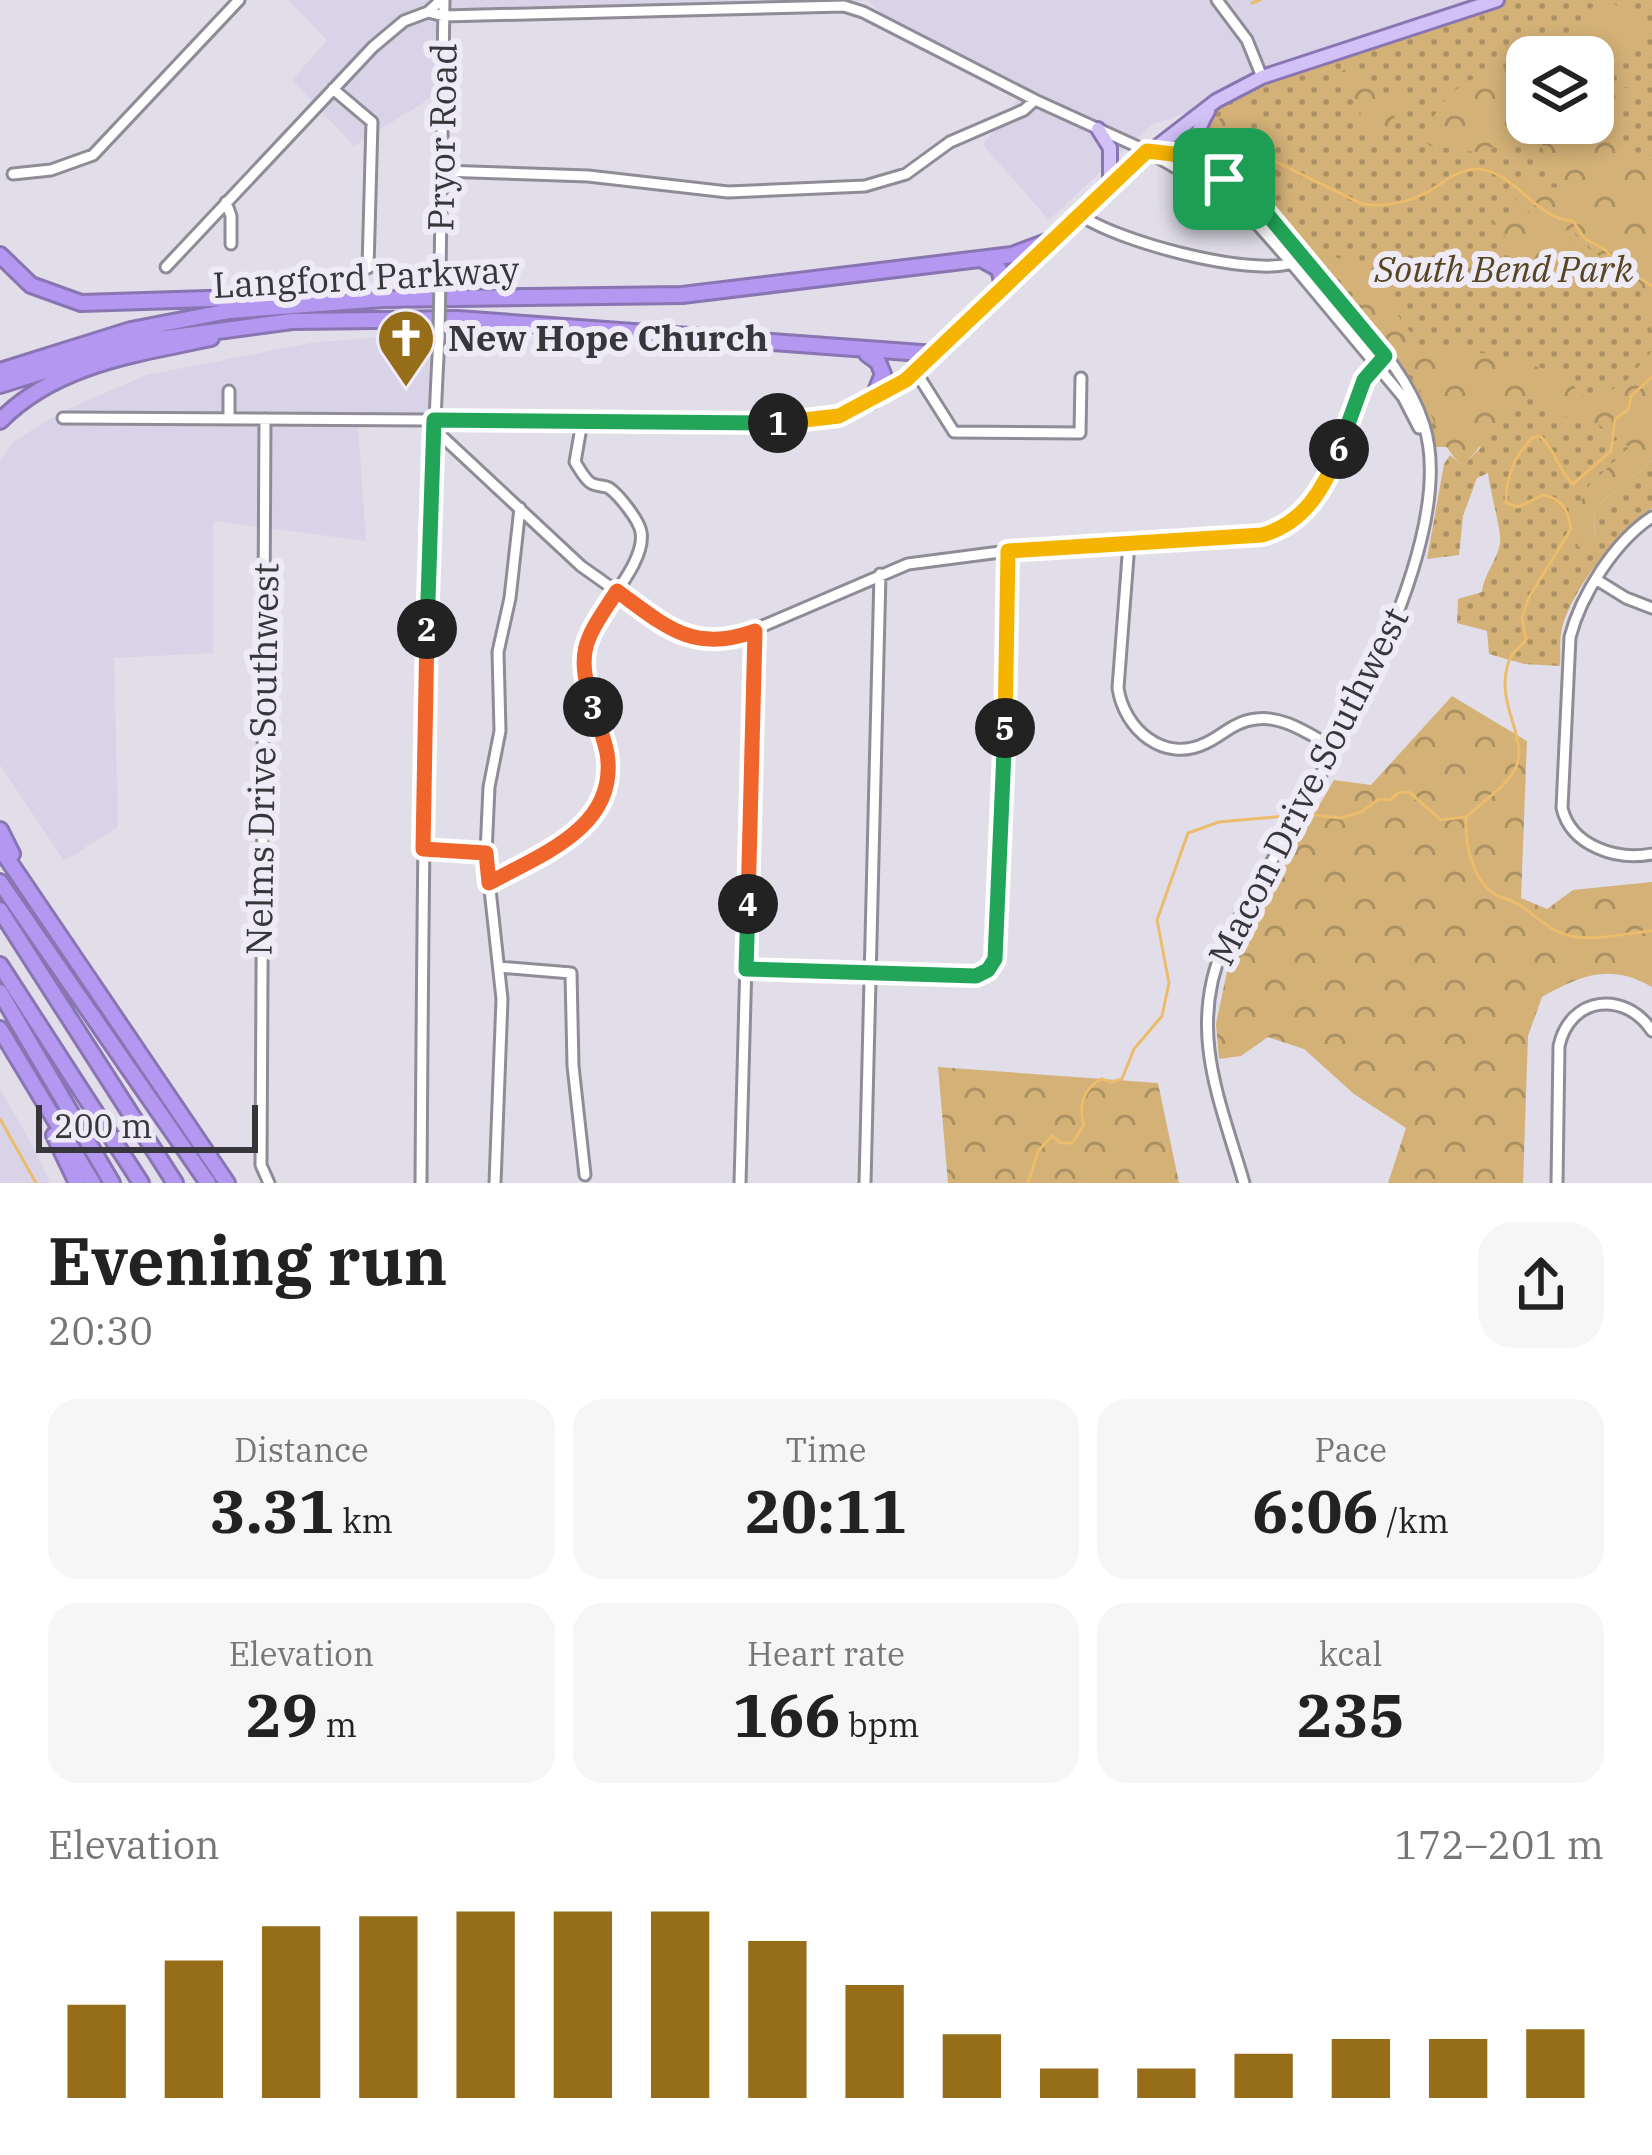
<!DOCTYPE html>
<meta charset="utf-8">
<style>
:root{--surface:#fff;--page:#f6f6f6;--text:#222;--muted:#767676;--accent:#966d18}
body{margin:0;font-family:"IBM Plex Serif",serif;background:var(--page);color:var(--text);height:100vh;display:flex;flex-direction:column;font-size:45px;white-space:nowrap}
*{box-sizing:border-box;margin:0}
p{font-size:39px;color:var(--muted)}
.icon{flex:none;width:66px;height:66px;fill:none;stroke:currentColor;stroke-width:2;stroke-linecap:round;stroke-linejoin:round}
.map{position:relative;height:1183px;overflow:hidden}
.sheet{display:flex;flex-direction:column;background:var(--surface);flex:1}
.sheet>*{flex:none}
.fabs{position:absolute;left:1506px;top:36px;display:grid;gap:24px}
.fabs a{display:grid;place-items:center;width:108px;height:108px;border-radius:24px;background:var(--surface);box-shadow:0 6px 18px #0003;font-size:60px}
.scale{position:absolute;left:36px;bottom:30px;width:222px;box-sizing:border-box;padding-left:12px;border:6px solid #37363b;border-top:0;font-size:33px;line-height:42px;white-space:nowrap;color:#37363b;-webkit-text-stroke:9px #eeebf7;paint-order:stroke}
.pin{position:absolute;display:grid;place-items:center;width:102px;height:102px;color:#fff;margin:-51px;border-radius:24px;box-shadow:0 6px 18px #0006}
.km{position:absolute;width:60px;height:60px;margin:-30px;border-radius:50%;background:#222;color:#fff;font-size:33px;line-height:60px;text-align:center}
.round{display:grid;place-items:center;flex:none;width:126px;height:126px;border-radius:36px;background:var(--page)}
.summary{display:flex;align-items:center;justify-content:space-between;height:204px;padding:0 48px}
h1{font-size:66px;font-weight:700;line-height:90px}
.stats{display:grid;grid-template-columns:repeat(3,1fr);gap:18px;height:204px;padding:12px 48px}
.stats div{display:grid;align-content:center;border-radius:30px;background:var(--page);text-align:center}
.stats b{font-size:60px;font-weight:700}
.stats small{font-size:33px;font-weight:400}
.stats p{font-size:33px}
.chart{height:336px;padding:24px 48px}
.chart p{display:flex;justify-content:space-between}
.chart svg{width:100%;height:216px;margin-top:12px;stroke:var(--accent);stroke-width:6}
.map>svg:first-child{display:block}
.built{fill:#d8d3e6}
.grass{fill:url(#grass-dots);fill-rule:evenodd}
.forest{fill:url(#forest-crowns)}
.garden{fill:#d3b177}
.lines{fill:none;stroke-linecap:round;stroke-linejoin:round}
.stream{stroke:#eabc6b;stroke-width:3}
.minor-casing{stroke:#8f8c97;stroke-width:15}
.major-casing{stroke:#8875b1;stroke-width:18}
.highway-casing{stroke:#8875b1;stroke-width:20}
.minor{stroke:#fff;stroke-width:9}
.major{stroke:#d1c1f7;stroke-width:12}
.highway{stroke:#b397f1;stroke-width:14}
.minor-bridge-casing{stroke:#8f8c97;stroke-width:15;stroke-linecap:butt}
.minor-bridge{stroke:#fff;stroke-width:9}
.split-1-casing{stroke:#fff;stroke-width:24}
.split-2-casing{stroke:#fff;stroke-width:24}
.split-3-casing{stroke:#fff;stroke-width:24}
.split-4-casing{stroke:#fff;stroke-width:24}
.split-5-casing{stroke:#fff;stroke-width:24}
.split-6-casing{stroke:#fff;stroke-width:24}
.split-7-casing{stroke:#fff;stroke-width:24}
.split-1{stroke:#f5b400;stroke-width:15}
.split-2{stroke:#22a559;stroke-width:15}
.split-3{stroke:#f0652b;stroke-width:15}
.split-4{stroke:#f0652b;stroke-width:15}
.split-5{stroke:#22a559;stroke-width:15}
.split-6{stroke:#f5b400;stroke-width:15}
.split-7{stroke:#22a559;stroke-width:15}
.labels{text-anchor:middle;stroke-width:12;stroke-linejoin:round;paint-order:stroke}
.street-label{font-size:36px;fill:#37363b;stroke:#eeebf7}
.park-label{font-size:36px;font-style:italic;fill:#574421;stroke:#eeebf7}
.poi-label{font-size:36px;font-weight:bold;fill:#37363b;stroke:#eeebf7;text-anchor:start}
</style>
<div class="map">
<svg width="1652" height="1183" viewBox="0 0 1652 1183">
<defs>
<pattern id="grass-dots" width="8" height="8" patternUnits="userSpaceOnUse" patternTransform="scale(3)"><rect width="8" height="8" fill="#d3b177"/><path d="M2 2h.1M6 6h.1" fill="none" stroke="#ac9163" stroke-width="1.8" stroke-linecap="round"/></pattern>
<pattern id="forest-crowns" width="20" height="18" patternUnits="userSpaceOnUse" patternTransform="scale(3)"><rect width="20" height="18" fill="#d3b177"/><path d="M2 6a3 3 0 1 1 6 0M12 15a3 3 0 1 1 6 0" fill="none" stroke="#ac9163"/></pattern>
</defs>
<rect width="100%" height="100%" fill="#e1deea"/>
<path class="built" d="M288 0H1511L1151 125 1049 220 983 145 1020 96 918 46 867 0 793 13 444 22 443 90 354 146 292 80 327 40Z
M432 334 437 424 358 425 366 541 213 521V653L114 658 118 827 64 861 0 765V461L13 442 59 413 146 375 316 342Z
M0 1088 38 1156 50 1183H0Z"/>
<path class="grass" d="M1483 0H1652V444L1630 448 1589 486 1578 547 1594 544 1595 508 1652 460V508C1619 530 1572 589 1562 628 1559 640 1561 654 1560 666L1524 664 1489 654 1487 631 1457 623 1458 599 1482 592C1484 573 1496 563 1500 544 1502 531 1490 492 1488 473L1477 478 1463 516 1459 555 1427 559 1444 464 1450 455 1463 466 1481 447H1429L1385 355 1240 189 1147 151 1262 77ZM1527 57H1593V123H1527Z"/>
<path class="forest" d="M1527 64V123H1593V88H1632L1615 136 1628 148 1652 160V331L1638 287 1610 267 1571 229 1561 232 1579 263 1569 271C1527 263 1515 251 1491 217L1536 219 1510 193 1516 177 1545 188 1561 187 1559 170 1544 162 1541 133 1475 152 1430 146 1423 138C1447 84 1470 75 1527 64Z
M1357 65 1382 101 1406 94 1389 128 1370 138 1361 127 1360 106 1339 72Z
M1240 105 1246 112 1244 133 1251 153 1281 168 1264 184 1253 187C1218 164 1219 161 1218 120Z
M1330 256 1358 263 1421 346 1498 355 1561 374 1590 402 1625 382 1652 351V460L1595 508 1594 545 1578 547 1573 516 1589 486 1629 447 1598 424 1564 416 1535 393C1503 408 1488 440 1463 466 1436 443 1431 404 1412 375 1385 333 1352 300 1330 256Z
M1452 696 1527 741 1521 898 1547 909 1573 890 1652 882V987C1610 963 1581 975 1542 997L1528 1036 1523 1183H1388L1406 1128 1354 1094 1304 1049 1268 1037 1241 1056 1219 1059 1216 1024 1230 957 1334 780 1371 785Z
M938 1067 1158 1083 1179 1183H948Z"/>
<path class="garden" d="M1614 3 1622 12 1635 13 1643 22V34L1622 55 1600 59 1591 53 1585 39 1579 40 1581 25 1578 23 1592 7Z"/>
<g class="lines">
<path class="stream" d="M1252 3 1260 0
M1254 151 1362 204C1384 207 1406 203 1426 193 1442 184 1457 169 1477 169 1515 170 1534 219 1573 221L1585 239 1604 249 1625 269 1652 286
M1307 814 1340 818 1361 812 1379 799 1390 800 1398 793 1409 792 1441 820 1464 817
M1466 817C1481 803 1504 788 1514 771 1532 740 1493 705 1509 661 1513 651 1521 647 1526 639L1522 618 1528 599 1571 529C1567 509 1563 499 1543 495L1518 507 1506 503C1506 477 1514 457 1532 438L1540 436C1556 450 1558 471 1573 484L1611 451 1615 419 1629 409 1631 396 1652 377
M1466 819C1465 843 1472 881 1496 895 1504 899 1513 900 1521 906 1541 919 1551 934 1577 937 1602 940 1627 933 1652 931
M0 1119 36 1183
M1028 1183 1038 1151 1052 1136 1061 1143H1072L1084 1125C1078 1106 1083 1089 1101 1079L1111 1082 1122 1079 1134 1049 1162 1016 1169 983 1157 920 1188 833 1219 822 1286 816"/>
<g class="minor-casing">
<path id="minor" d="M1217 0 1247 40 1262 77
M428 12 444 16 844 6 863 12 1035 100 1147 151 1226 197 1257 224 1287 258 1403 397 1419 428
M333 89 372 122 368 268
M1147 151C1228 163 1277 223 1326 283 1362 328 1407 370 1424 425 1466 558 1289 826 1224 945 1187 1030 1220 1100 1244 1183
M441 171 588 176 728 192 865 186 906 174 950 142 1024 110 1035 100
M13 174 51 170 93 155 239 0
M226 202 231 216V244
M1079 214C1115 241 1250 277 1292 263
M166 267 373 47 404 21 428 12 441 0
M440 274 444 0
M916 372 954 432 1080 433 1081 378
M63 418 808 422C856 417 902 389 935 354
M229 419V391
M265 419 261 1165 269 1183
M432 427 581 566 667 627 706 640 737 637 908 564 1008 551 1262 535C1352 511 1329 413 1377 363
M1652 517C1615 541 1581 595 1570 637L1562 808C1571 846 1617 861 1652 854
M1129 543 1118 688C1124 729 1164 764 1206 743 1223 735 1235 721 1256 719 1283 715 1310 735 1333 747
M1597 580 1626 598 1652 608
M423 849 486 853
M489 883C572 838 629 825 596 716 588 692 578 671 585 646 594 613 647 565 641 532 639 520 619 495 609 488 604 485 597 487 591 483 585 480 579 468 575 462L582 422
M499 967 571 973 573 1066 585 1175
M746 969 975 976 988 970 995 959 1007 672 1008 551
M421 1183C423 901 424 619 439 337
M495 1183 502 999 486 853 489 787 500 731 498 652 510 598 520 508
M740 1183 755 630
M865 1183 880 574
M1557 1183 1559 1046C1570 996 1625 990 1652 1031"/>
</g>
<g class="major-casing">
<path id="major" d="M1208 111C1189 142 1197 157 1224 179
M1098 129 1110 148V184
M935 354 1119 176 1216 101 1262 77 1497 0"/>
</g>
<g class="highway-casing">
<path id="highway" d="M0 255 31 285 81 303 307 296
M983 260 999 269 1003 286
M867 354 878 362 883 374 872 401
M0 371 131 330 229 311 384 299 682 295 1012 255 1049 241
M0 385 143 341 292 321 458 319 935 354
M0 421C56 364 136 354 211 338
M0 830 12 854
M0 848 227 1183
M0 882 208 1183
M0 910 175 1183
M0 965 141 1183
M0 992 112 1183
M0 1029 93 1183
M54 1135 77 1183"/>
</g>
<use href="#minor" class="minor"/>
<use href="#major" class="major"/>
<use href="#highway" class="highway"/>
<g class="minor-bridge-casing">
<path id="minor-bridge" d="M439 337 440 274"/>
</g>
<use href="#minor-bridge" class="minor-bridge"/>
</g>
<g class="lines">
<g class="split-1-casing">
<path id="split-1" d="M778 423 839 416 906 380 1147 151 1173 154 1224 179"/>
</g>
<g class="split-2-casing">
<path id="split-2" d="M427 629 434 420 778 423"/>
</g>
<g class="split-3-casing">
<path id="split-3" d="M427 629 423 849 486 853 489 883C542 854 619 827 607 753 604 737 597 722 593 707"/>
</g>
<g class="split-4-casing">
<path id="split-4" d="M593 707C575 649 585 640 617 591 665 626 693 654 755 631L748 904"/>
</g>
<g class="split-5-casing">
<path id="split-5" d="M748 904 746 969 976 976 988 970 995 959 1005 728"/>
</g>
<g class="split-6-casing">
<path id="split-6" d="M1005 728 1008 551 1262 535C1304 523 1325 488 1339 449"/>
</g>
<g class="split-7-casing">
<path id="split-7" d="M1224 179 1267 214 1385 356 1364 380 1339 449"/>
</g>
<use href="#split-1" class="split-1"/>
<use href="#split-2" class="split-2"/>
<use href="#split-3" class="split-3"/>
<use href="#split-4" class="split-4"/>
<use href="#split-5" class="split-5"/>
<use href="#split-6" class="split-6"/>
<use href="#split-7" class="split-7"/>
</g>
<defs>
<g id="church-pin" transform="scale(3)"><path d="M0 17L-7.5 6A9.5 9.5 0 1 1 7.5 6Z" fill="#966d18" stroke="#eeebf7"/><path d="M-1.2-6h2.4v3.5h3.3v2.4h-3.3V6h-2.4V-.1h-3.3v-2.4h3.3Z" fill="#fff"/></g>
</defs>
<g fill-rule="evenodd">
<use href="#church-pin" x="406" y="338"/>
</g>
<g class="labels">
<g class="street-label">
<text transform="translate(442 137) rotate(-89)" y="13">Pryor Road</text>
<text transform="translate(366 277) rotate(-3)" y="13">Langford Parkway</text>
<text transform="translate(262 759) rotate(-89)" y="13">Nelms Drive Southwest</text>
<text transform="translate(1308 786) rotate(-63)" y="13">Macon Drive Southwest</text>
</g>
<g class="park-label">
<text x="1504" y="282">South Bend Park</text>
</g>
<g class="poi-label">
<text x="448" y="351">New Hope Church</text>
</g>
</g>
</svg>
<div class="fabs">
<a><svg class="icon" aria-label="layers" viewBox="0 0 24 24"><path d="M12 4l9 5-9 5-9-5zM3 14l9 5 9-5"/></svg></a>
</div>
<div class="scale">200 m</div>
<div class="pin" style="left:1224px;top:179px;background:#1e9e55"><svg class="icon" aria-label="arrive" viewBox="0 0 24 24"><path d="M6 21V4h12l-3 4 3 4H6"/></svg></div>
<b class="km" style="left:778px;top:423px">1</b>
<b class="km" style="left:427px;top:629px">2</b>
<b class="km" style="left:593px;top:707px">3</b>
<b class="km" style="left:748px;top:904px">4</b>
<b class="km" style="left:1005px;top:728px">5</b>
<b class="km" style="left:1339px;top:449px">6</b>
</div>
<section class="sheet">
<div class="summary"><div><h1>Evening run</h1><p>20:30</p></div><a class="round"><svg class="icon" aria-label="share" viewBox="0 0 24 24"><path d="M12 15V3M7 8l5-5 5 5M5 13v7h14v-7"/></svg></a></div>
<div class="stats">
<div><p>Distance</p><b>3.31<small> km</small></b></div>
<div><p>Time</p><b>20:11</b></div>
<div><p>Pace</p><b>6:06<small> /km</small></b></div>
</div>
<div class="stats">
<div><p>Elevation</p><b>29<small> m</small></b></div>
<div><p>Heart rate</p><b>166<small> bpm</small></b></div>
<div><p>kcal</p><b>235</b></div>
</div>
<div class="chart"><p><span>Elevation</span>172–201 m</p>
<svg viewBox="0 0 160 44" preserveAspectRatio="none"><path d="M5 44V25M15 44V16M25 44V9M35 44V7M45 44V6M55 44V6M65 44V6M75 44V12M85 44V21M95 44V31M105 44V38M115 44V38M125 44V35M135 44V32M145 44V32M155 44V30"/></svg>
</div>
</section>
